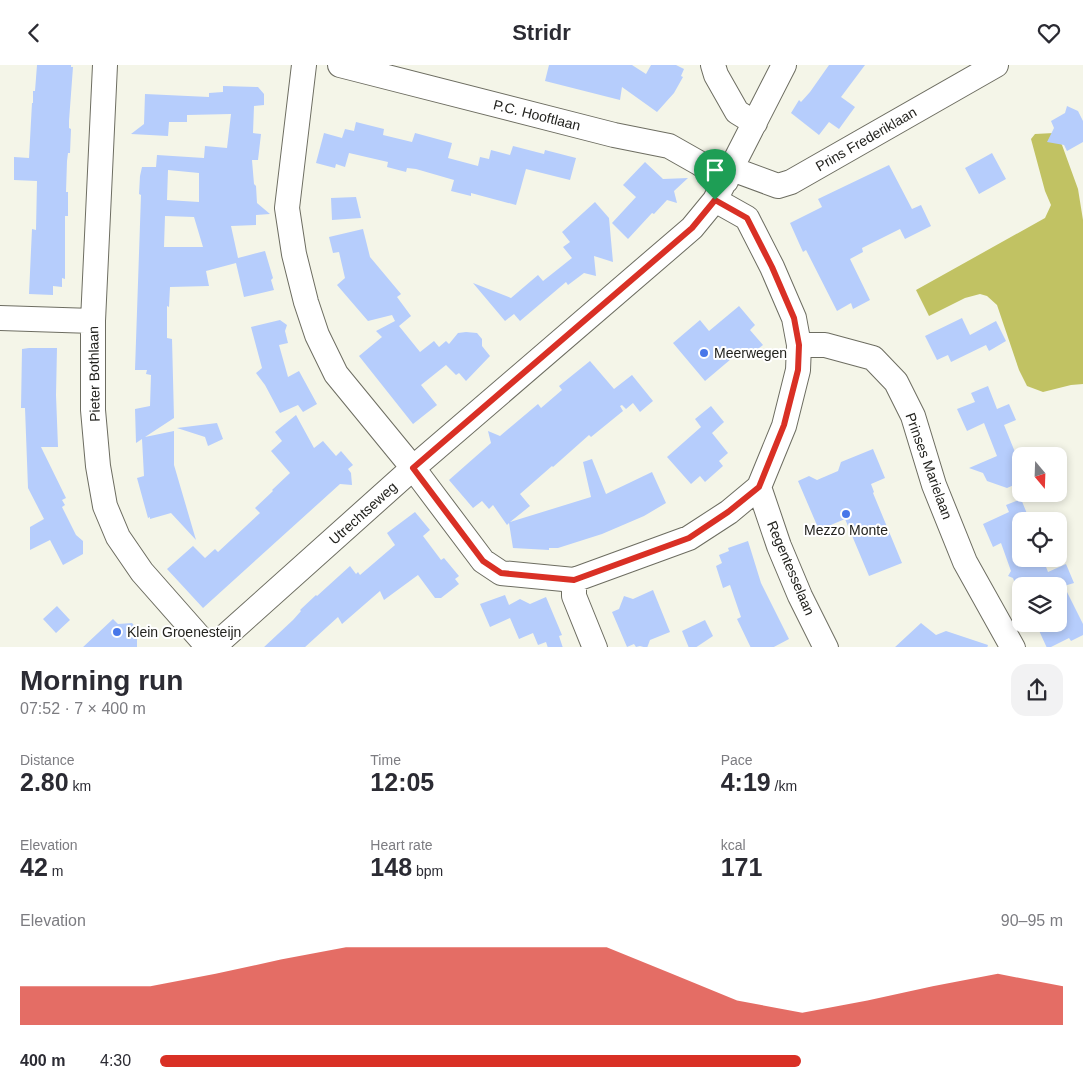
<!DOCTYPE html>
<meta charset="utf-8">
<style>
:root{--surface:#fff;--page:#f2f2f3;--text:#2b2b33;--muted:#7c7c81;--accent:#d93025}
body{margin:0;font-family:Arial,sans-serif;background:var(--page);color:var(--text);height:100vh;display:flex;flex-direction:column;font-size:19px;white-space:nowrap}
*{box-sizing:border-box;margin:0}
p{font-size:16px;color:var(--muted)}
.icon{flex:none;width:28px;height:28px;fill:none;stroke:currentColor;stroke-width:2;stroke-linecap:round;stroke-linejoin:round}
.map{position:relative;height:582px;overflow:hidden}
.sheet{display:flex;flex-direction:column;background:var(--surface);flex:1}
.sheet>*{flex:none}
.needle{width:32px;rotate:161deg}
.controls{position:absolute;left:1012px;top:382px;display:grid;gap:10px}
.controls a{display:grid;place-items:center;width:55px;height:55px;border-radius:10px;background:var(--surface);box-shadow:0 2px 8px #0003;font-size:25px}
.pin{position:absolute;display:grid;place-items:center;width:42px;height:42px;color:#fff;margin:-51px -21px;border-radius:50% 50% 50% 0;rotate:-45deg;box-shadow:0 0 5px #0007}
.pin .icon{rotate:45deg}
.round{display:grid;place-items:center;flex:none;width:52px;height:52px;border-radius:15px;background:var(--page)}
.head{display:flex;align-items:center;justify-content:space-between;height:85px;padding:0 20px}
h1{font-size:28px;font-weight:600;line-height:38px}
.figures{display:grid;grid-template-columns:repeat(3,1fr);gap:8px;height:85px;padding:5px 20px}
.figures div{display:grid;align-content:center}
.figures b{font-size:25px;font-weight:600}
.figures small{font-size:14px;font-weight:400}
.figures p{font-size:14px}
.chart{height:140px;padding:10px 20px}
.chart p{display:flex;justify-content:space-between}
.chart svg{width:100%;height:90px;margin-top:5px;fill:var(--accent);opacity:.7}
ul{padding:0 20px;list-style:none;font-size:16px}
li{display:grid;grid-template-columns:80px 60px 1fr;align-items:center;height:38px}
li i{height:12px;border-radius:6px;background:var(--accent)}
header{display:flex;justify-content:space-between;align-items:center;height:65px;padding:0 20px;background:var(--surface);font-size:22px;font-weight:600}
.map>svg:first-child{display:block}
.forest{fill:#c1c263}
.building{fill:#b6cdfc;fill-rule:evenodd}
.lines{fill:none;stroke-linecap:round;stroke-linejoin:round}
.minor-casing{stroke:#6d6d61;stroke-width:26}
.minor{stroke:#fff;stroke-width:24}
.route-casing{stroke:#fff;stroke-width:10}
.route{stroke:#d93025;stroke-width:6}
.poi-dot{fill:#4877e9;stroke:#fff;stroke-width:2}
.labels{text-anchor:middle;stroke-width:4;stroke-linejoin:round;paint-order:stroke}
.street-label{font-size:14px;fill:#23231f;stroke:#fff}
.poi-label{font-size:14px;fill:#23231f;stroke:#fff;text-anchor:start}
</style>
<header><svg class="icon" aria-label="back" viewBox="0 0 24 24"><path d="M15 5l-7 7 7 7"/></svg>Stridr<svg class="icon" aria-label="heart" viewBox="0 0 24 24"><path d="M12 20l-8-8c-3-5 5-10 8-4 3-6 11-1 8 4z"/></svg></header>
<div class="map">
<svg width="1083" height="583" viewBox="0 0 1083 583">
<rect width="100%" height="100%" fill="#f4f5e8"/>
<path class="forest" d="M1054 68 1062 80 1078 124 1083 155V319L1071 320 1043 327 1027 321 1019 305 997 240 987 231 980 229 965 233 929 251 916 225 1045 153 1051 140 1045 126 1031 74 1035 69Z"/>
<path class="building" d="M37 0H71V2H73L69 56V63L71 64 70 88H68L67 96 66 127H68V151H65V214L62 213V222L53 221V230L29 229 32 164 36 165 37 116 14 115V92L29 93 32 38H33V26H35Z
M549 0H632L646 9 651 0H676L684 4 681 11 683 12 674 28 657 47 622 22 620 35 545 16Z
M829 0H865L841 32 855 42 839 64 829 57 819 70 791 48 799 35 801 37 810 27Z
M223 21 258 22 264 29V40L254 41 253 68 261 69 258 95H252L254 119 256 121 257 138 270 149 256 150V160L231 161 238 193 265 186 273 213 271 215 274 225 244 232 236 198 206 206 209 221 170 222 169 242 167 241V273L172 274 174 353 145 372 174 366V400L196 475 171 448 150 454V452L148 453 137 413 144 411 142 374 136 378 135 344 150 341 151 310 146 309 147 305H135L141 130 139 129 140 111 142 102H156L157 90 204 93 205 81 227 83 231 49 187 50V57H169L168 71 131 69 144 59 145 29 209 32V28L223 27ZM168 105 199 108V137L167 135ZM165 151 194 152 203 182H164Z
M1067 41 1078 46 1083 56V77L1067 86 1064 80 1047 77 1054 63 1051 56 1065 48Z
M356 57 384 64 383 70 412 77 415 68 452 78 448 93 478 101 480 92 489 94 491 85 510 90 513 81 544 89 545 85 576 93 570 115 526 104 516 140 471 128V131L451 126 454 115 416 104 407 103 406 107 387 102 388 97 349 88 345 102 336 99 335 103 316 98 324 68 342 73 345 64 354 66Z
M992 88 1006 114 979 129 965 103Z
M645 97 663 114 688 113 674 126 677 138 667 135 654 149 652 148 628 174 612 158 636 132 623 120Z
M889 100 912 144 921 140 931 161 905 174 900 164 862 183 863 187 850 194 870 235 853 244 851 238 837 246 806 185 803 187 790 158 822 142 818 134Z
M356 132 361 153 332 155 331 133Z
M595 137 609 153 613 197 594 191 596 211 584 208 568 220 566 217 520 256 514 249 505 256 473 218 511 233 538 210 543 216 572 193 563 182 570 177 562 167Z
M363 164 370 192 401 229 397 232 411 251 399 261 420 287 434 276 439 282 446 276 449 279 458 268 466 267 477 268 482 274V281L490 291 466 316 459 308 456 310 446 300 421 320 437 340 413 359 359 291 382 272 376 266 395 256 392 250 368 256 337 220 345 213 339 187 333 188 329 172Z
M739 241 755 260 750 265 763 280 750 290 744 283 705 316 673 278 700 255 709 266Z
M962 253 970 270 996 256 1006 276 989 286 986 280 951 297 948 290 937 295 925 271Z
M280 255 287 260 285 266 288 278 279 280 288 312 299 306 317 339 303 347 298 340 280 348 265 320 256 308 262 303 251 262Z
M29 283H57L56 330 58 382H41L66 433 62 435 65 440 62 442 76 470 83 476V489L63 500 50 475 30 485V462L44 454 28 423 25 343H21L22 284Z
M590 296 614 324 632 310 653 336 640 347 633 338 626 344 622 340 620 341 623 346 591 372 589 370 553 402 552 401 520 429 530 441 510 457 591 432 583 397 592 394 606 429 652 407 666 438 644 451 602 469 558 483H549V485L513 483 509 458 507 460 493 440 489 444 482 436 473 443 449 415 491 378 488 366 500 371 538 339 541 343 562 325 559 321Z
M988 321 997 344 1009 339 1016 355 1004 360 1021 402V417L1007 423 987 416 983 408 969 403 997 391 984 358 967 366 957 344 975 337 971 328Z
M711 341 724 357 712 368 728 388 719 396 723 401 705 417 700 411 691 419 667 392 701 362 695 354Z
M296 350 314 383 323 376 336 391 341 386 353 400 348 404 351 408 352 420 340 419 203 543 167 504 193 481 205 493 215 484 218 487 260 448 255 443 273 426 272 425 290 408 271 386 282 376 275 367Z
M217 358 223 374 208 381 205 372 177 363Z
M873 384 885 413 871 419 874 427 873 428 902 498 869 511 845 454 819 465 798 416 809 411 817 415 838 406 841 397Z
M1021 434 1030 456H1021V494H1043L1048 507 1066 499 1074 518 1064 521 1083 559V570L1071 576 1069 573 1049 583H1047L1036 559H1059V521H1021V529H1019L1016 521H1014H1016L1013 513 1008 511 1011 506 1001 478 993 482 983 459 1009 447 1006 440Z
M415 447 430 465 423 471 441 495 444 493 459 511 455 514 459 519 441 533H435L418 510 384 535 380 526 342 559 338 552 304 583H263L293 555 301 546 300 545 316 530 317 531 350 501 356 509 358 507 360 510 395 480 387 468Z
M748 476 761 518 789 574 772 583H751L737 554 741 552 730 520 723 523 716 501 722 498 719 490 729 486 728 483Z
M653 525 670 567 650 575 647 583 640 581 636 582 634 579 627 582 612 547 619 544 624 531 633 534Z
M505 530 509 540 520 534 530 539 546 532 562 570 559 571 563 583H548L546 577 538 580 533 568 519 574 510 553 490 562 480 539Z
M57 541 70 555 56 568 43 554Z
M113 554 118 559 132 558 137 564V583H82Z
M705 555 713 571 695 583H689L682 566Z
M921 558 936 570 946 566 988 580 987 583H894Z"/>
<g class="lines">
<g class="minor-casing">
<path id="minor" d="M105 0 93 256V345L98 401 105 441 118 472 142 507 209 583
M304 0 287 143 294 189 306 237 317 270 336 309 413 403 483 496 501 508 574 515 689 473 729 447 759 422 784 361 798 305 799 280 794 253 772 202 747 153 715 135
M340 0 614 70 669 81 699 98 726 116
M713 0 716 10 737 47 755 58
M732 104 778 121 791 117 996 0
M0 253 93 256
M799 280H825L873 293 896 317 913 351 934 420 965 497 1013 583
M759 422 779 481 800 531 826 583
M574 515V531L595 583
M212 583 413 403 692 163 715 135 784 0"/>
</g>
<use href="#minor" class="minor"/>
</g>
<g class="lines">
<g class="route-casing">
<path id="route" d="M715 135 747 153 772 202 794 253 799 280 798 305 784 360 759 422 728 447 689 473 574 515 501 508 483 496 413 403 692 163Z"/>
</g>
<use href="#route" class="route"/>
</g>
<g class="poi-dot">
<circle cx="704" cy="288" r="5"/>
<circle cx="846" cy="449" r="5"/>
<circle cx="117" cy="567" r="5"/>
</g>
<g class="labels">
<g class="street-label">
<text transform="translate(537 50) rotate(14)" y="5">P.C. Hooftlaan</text>
<text transform="translate(866 74) rotate(-30)" y="5">Prins Frederiklaan</text>
<text transform="translate(94 309) rotate(-91)" y="5">Pieter Bothlaan</text>
<text transform="translate(929 401) rotate(70)" y="5">Prinses Marielaan</text>
<text transform="translate(363 448) rotate(-42)" y="5">Utrechtseweg</text>
<text transform="translate(791 503) rotate(67)" y="5">Regentesselaan</text>
</g>
<g class="poi-label">
<text x="714" y="293">Meerwegen</text>
<text x="846" y="470" text-anchor="middle">Mezzo Monte</text>
<text x="127" y="572">Klein Groenesteijn</text>
</g>
</g>
</svg>
<div class="controls">
<a><svg class="needle" viewBox="-14 -14 28 28"><path d="M0-13l5 13h-10z" fill="#e53935"/><path d="M0 13l5-13h-10z" fill="#7c7c81"/></svg></a>
<a><svg class="icon" aria-label="locate" viewBox="0 0 24 24"><circle cx="12" cy="12" r="6"/><path d="M12 2v4M12 18v4M2 12h4M18 12h4"/></svg></a>
<a><svg class="icon" aria-label="layers" viewBox="0 0 24 24"><path d="M12 4l9 5-9 5-9-5zM3 14l9 5 9-5"/></svg></a>
</div>
<div class="pin" style="left:715px;top:135px;background:#1e9e55"><svg class="icon" aria-label="arrive" viewBox="0 0 24 24"><path d="M6 21V4h12l-3 4 3 4H6"/></svg></div>
</div>
<section class="sheet">
<div class="head"><div><h1>Morning run</h1><p>07:52 · 7 × 400 m</p></div><a class="round"><svg class="icon" aria-label="share" viewBox="0 0 24 24"><path d="M12 15V3M7 8l5-5 5 5M5 13v7h14v-7"/></svg></a></div>
<div class="figures">
<div><p>Distance</p><b>2.80<small> km</small></b></div>
<div><p>Time</p><b>12:05</b></div>
<div><p>Pace</p><b>4:19<small> /km</small></b></div>
</div>
<div class="figures">
<div><p>Elevation</p><b>42<small> m</small></b></div>
<div><p>Heart rate</p><b>148<small> bpm</small></b></div>
<div><p>kcal</p><b>171</b></div>
</div>
<div class="chart"><p><span>Elevation</span>90–95 m</p>
<svg viewBox="0 0 160 44" preserveAspectRatio="none"><path d="M0 44V25L10 25L20 25L30 19L40 12L50 6L60 6L70 6L80 6L90 6L100 19L110 32L120 38L130 32L140 25L150 19L160 25V44z"/></svg>
</div>
<ul>
<li><b>400 m</b>4:30<i style="width:71%"></i></li>
</ul>
</section>
